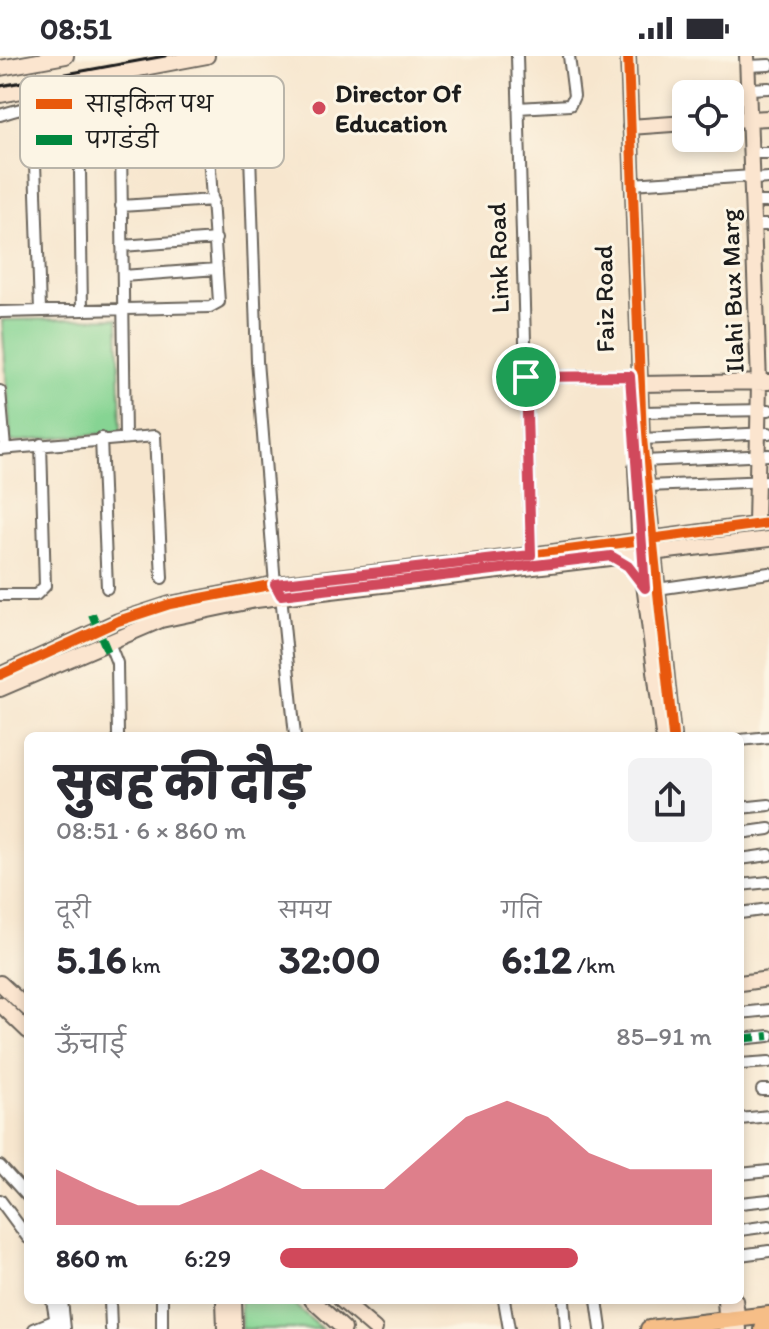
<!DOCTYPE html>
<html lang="hi">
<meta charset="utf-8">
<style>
:root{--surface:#fff;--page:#f2f2f3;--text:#2b2b33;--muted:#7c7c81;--accent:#d1495b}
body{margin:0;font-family:Itim,"Playpen Sans Deva",sans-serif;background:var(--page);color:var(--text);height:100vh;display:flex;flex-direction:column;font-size:30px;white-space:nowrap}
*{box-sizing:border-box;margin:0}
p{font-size:26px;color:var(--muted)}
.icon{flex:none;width:44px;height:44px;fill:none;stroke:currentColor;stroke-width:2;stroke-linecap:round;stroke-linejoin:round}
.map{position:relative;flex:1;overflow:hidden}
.drawer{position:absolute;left:24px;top:676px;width:720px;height:572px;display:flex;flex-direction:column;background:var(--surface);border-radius:12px;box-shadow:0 4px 12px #0003}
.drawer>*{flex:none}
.buttons{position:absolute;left:672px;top:24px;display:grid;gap:16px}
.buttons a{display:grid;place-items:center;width:72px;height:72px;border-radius:12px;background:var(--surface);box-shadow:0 4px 12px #0003;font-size:40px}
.pin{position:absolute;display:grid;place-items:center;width:68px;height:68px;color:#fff;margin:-34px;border:4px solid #fff;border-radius:50%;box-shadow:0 2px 8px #0007}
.round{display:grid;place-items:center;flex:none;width:84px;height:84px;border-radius:12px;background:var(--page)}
.head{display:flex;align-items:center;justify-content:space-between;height:136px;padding:0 32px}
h1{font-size:44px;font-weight:800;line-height:60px}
.figures{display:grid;grid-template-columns:repeat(3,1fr);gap:12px;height:136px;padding:8px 32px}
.figures div{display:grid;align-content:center}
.figures b{font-size:40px;font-weight:800}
.figures small{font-size:22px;font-weight:400}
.figures p{font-size:22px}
.chart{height:224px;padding:16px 32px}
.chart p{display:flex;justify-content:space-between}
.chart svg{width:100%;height:144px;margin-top:8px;fill:var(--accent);opacity:.7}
ul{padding:0 32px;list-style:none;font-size:26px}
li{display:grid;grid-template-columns:128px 96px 1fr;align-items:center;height:60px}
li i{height:20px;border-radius:10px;background:var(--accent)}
.status{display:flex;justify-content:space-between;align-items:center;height:56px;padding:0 40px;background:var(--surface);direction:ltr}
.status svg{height:22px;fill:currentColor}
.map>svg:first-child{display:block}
.green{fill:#86d493;stroke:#517858;stroke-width:2}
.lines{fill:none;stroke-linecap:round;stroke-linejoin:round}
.street-casing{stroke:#69635a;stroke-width:14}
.secondary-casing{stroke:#69635a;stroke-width:18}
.primary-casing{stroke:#69635a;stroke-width:20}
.street{stroke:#fff;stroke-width:10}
.secondary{stroke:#fbe5cf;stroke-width:14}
.primary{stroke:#f6be87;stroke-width:16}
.rail{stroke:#1c1c1c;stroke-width:3}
.quiet{stroke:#00873e;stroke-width:8;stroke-dasharray:16 8;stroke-linecap:butt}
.cycleway-casing{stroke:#fcf5e5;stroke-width:15}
.cycleway{stroke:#e8590c;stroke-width:10}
.route-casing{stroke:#fff;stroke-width:16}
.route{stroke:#d1495b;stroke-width:10}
.poi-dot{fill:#d1495b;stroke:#fcf5e5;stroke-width:3}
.labels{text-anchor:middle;stroke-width:6;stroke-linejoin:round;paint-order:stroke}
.poi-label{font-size:26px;font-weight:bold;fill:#1c1c1c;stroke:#fcf5e5;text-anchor:start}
.street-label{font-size:26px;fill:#1c1c1c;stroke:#fcf5e5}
.key{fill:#fcf5e5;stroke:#b9b4a9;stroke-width:2}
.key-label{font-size:22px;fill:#1c1c1c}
</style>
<div class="status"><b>08:51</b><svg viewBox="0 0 49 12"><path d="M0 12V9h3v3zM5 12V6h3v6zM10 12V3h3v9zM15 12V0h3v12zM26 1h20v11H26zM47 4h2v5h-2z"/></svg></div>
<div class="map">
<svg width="769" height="1273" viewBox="0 0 769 1273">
<rect width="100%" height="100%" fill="#fcf5e5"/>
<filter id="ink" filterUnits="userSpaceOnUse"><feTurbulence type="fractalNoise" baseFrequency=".0125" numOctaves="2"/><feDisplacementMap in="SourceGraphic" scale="16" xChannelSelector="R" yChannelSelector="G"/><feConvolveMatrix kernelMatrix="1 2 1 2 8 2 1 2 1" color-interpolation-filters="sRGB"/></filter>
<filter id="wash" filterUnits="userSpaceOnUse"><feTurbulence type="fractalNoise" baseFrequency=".006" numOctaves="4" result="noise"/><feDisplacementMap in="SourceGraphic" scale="32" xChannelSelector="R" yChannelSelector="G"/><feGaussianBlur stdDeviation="1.8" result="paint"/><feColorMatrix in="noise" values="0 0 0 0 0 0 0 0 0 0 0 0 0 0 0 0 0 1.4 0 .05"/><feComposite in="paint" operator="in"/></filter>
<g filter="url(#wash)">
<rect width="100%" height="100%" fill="#f7e6ce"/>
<path class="green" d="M118 262 121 376 11 386 2 264Z
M240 1244H289L322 1273H241Z"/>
</g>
<g filter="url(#ink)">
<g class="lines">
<g class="street-casing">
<path id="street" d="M517 0 531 499
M748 10 769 9
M120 18 125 381
M749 33 769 32
M248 39 257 305 275 528
M79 43 82 254
M33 48 40 254
M518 52 570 49 574 40 569 0
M0 59C53 42 151 28 205 40L219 246 210 251 0 256
M752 97H769
M120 98 211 95
M754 123 769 122
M631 128 753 120
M754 146H769
M121 150 213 144
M752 169H769
M122 190 216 183
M123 220 217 213
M526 321 630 320
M0 335 5 392
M641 356 769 354
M101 382 107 532
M642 383 769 377
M0 393 155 380 162 522
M644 405 769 399
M647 430 769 425
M657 533 769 517
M0 539H36L45 530 41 388
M281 539 295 680
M108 584 117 607 118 680
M740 684 769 681
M740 752 769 749
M740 777 769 773
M740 803 769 799
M740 829 769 826
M740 857 769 853
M740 957 769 954
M740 983 769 980
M740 1008 769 1006
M762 1034H769
M740 1063 769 1060
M0 1110 28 1141
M740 1118 769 1115
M0 1144 28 1182
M740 1147 769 1144
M740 1174 769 1170
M740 1199 769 1195
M52 1244 57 1273
M62 1244 65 1273
M110 1244 111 1273
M162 1244V1273
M504 1244 509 1273
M564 1244 566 1273
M597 1244 601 1273
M34 1273 56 1264"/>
</g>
<g class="secondary-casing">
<path id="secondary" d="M628 0 642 383 673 680
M747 0 759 327 756 468
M0 12 66 0
M0 39 207 0
M730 64 769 62
M630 71 686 67
M639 328 769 326
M636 412 640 496 663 678
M0 619 118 565 170 548 275 528 531 499 769 467
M0 633 161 564 256 544 769 483
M0 927 28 953
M740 927 769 923
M0 948 28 975
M224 1244 225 1273
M234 1244 235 1273
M312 1244 344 1273
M341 1244 375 1273
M725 1244 727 1273
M735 1244 739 1273"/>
</g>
<g class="primary-casing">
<path id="primary" d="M649 1273 769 1259
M763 1273 769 1272"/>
</g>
<use href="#street" class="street"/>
<use href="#secondary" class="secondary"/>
<use href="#primary" class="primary"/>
<path class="rail" d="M0 30 165 0"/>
<path class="quiet" d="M92 558 109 599
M740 983 769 980"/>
<g class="cycleway-casing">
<path id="cycleway" d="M628 0 642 383 673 680
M0 619 118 565 170 548 275 528 531 499 769 467"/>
</g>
<use href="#cycleway" class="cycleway"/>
</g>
</g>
<g class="lines" filter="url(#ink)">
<g class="route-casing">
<path id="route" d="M630 320 645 532 628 510 611 500 281 539 275 528 531 499 526 321Z"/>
</g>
<use href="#route" class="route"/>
</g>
<circle class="poi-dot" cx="319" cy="52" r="8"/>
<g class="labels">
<g class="poi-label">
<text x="335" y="46">Director Of<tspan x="335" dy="30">Education</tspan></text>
</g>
<g class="street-label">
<text transform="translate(498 202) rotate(-92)" y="9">Link Road</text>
<text transform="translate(732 235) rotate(-92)" y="9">Ilahi Bux Marg</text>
<text transform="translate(604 243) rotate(-91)" y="9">Faiz Road</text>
</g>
</g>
<rect x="20" y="20" width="264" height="92" rx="12" class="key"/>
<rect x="36" y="43" width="36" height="10" fill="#e8590c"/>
<rect x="36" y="79" width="36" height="10" fill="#00873e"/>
<g class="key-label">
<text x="86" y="56">साइकिल पथ</text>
<text x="86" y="92">पगडंडी</text>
</g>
</svg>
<div class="buttons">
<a><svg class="icon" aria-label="locate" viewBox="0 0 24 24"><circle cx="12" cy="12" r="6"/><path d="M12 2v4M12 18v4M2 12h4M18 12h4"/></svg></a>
</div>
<div class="pin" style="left:526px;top:321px;background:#1e9e55"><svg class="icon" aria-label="arrive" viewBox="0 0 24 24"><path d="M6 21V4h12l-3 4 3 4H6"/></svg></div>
<section class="drawer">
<div class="head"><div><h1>सुबह की दौड़</h1><p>08:51 · 6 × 860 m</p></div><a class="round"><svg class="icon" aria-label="share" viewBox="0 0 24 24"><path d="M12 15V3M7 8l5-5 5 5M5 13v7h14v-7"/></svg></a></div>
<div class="figures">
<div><p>दूरी</p><b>5.16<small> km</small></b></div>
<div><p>समय</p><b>32:00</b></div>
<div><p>गति</p><b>6:12<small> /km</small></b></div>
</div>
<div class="chart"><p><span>ऊँचाई</span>85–91 m</p>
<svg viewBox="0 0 160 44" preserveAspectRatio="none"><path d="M0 44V27L10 33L20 38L30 38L40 33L50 27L60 33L70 33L80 33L90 22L100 11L110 6L120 11L130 22L140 27L150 27L160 27V44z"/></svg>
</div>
<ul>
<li><b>860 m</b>6:29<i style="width:69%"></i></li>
</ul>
</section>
</div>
